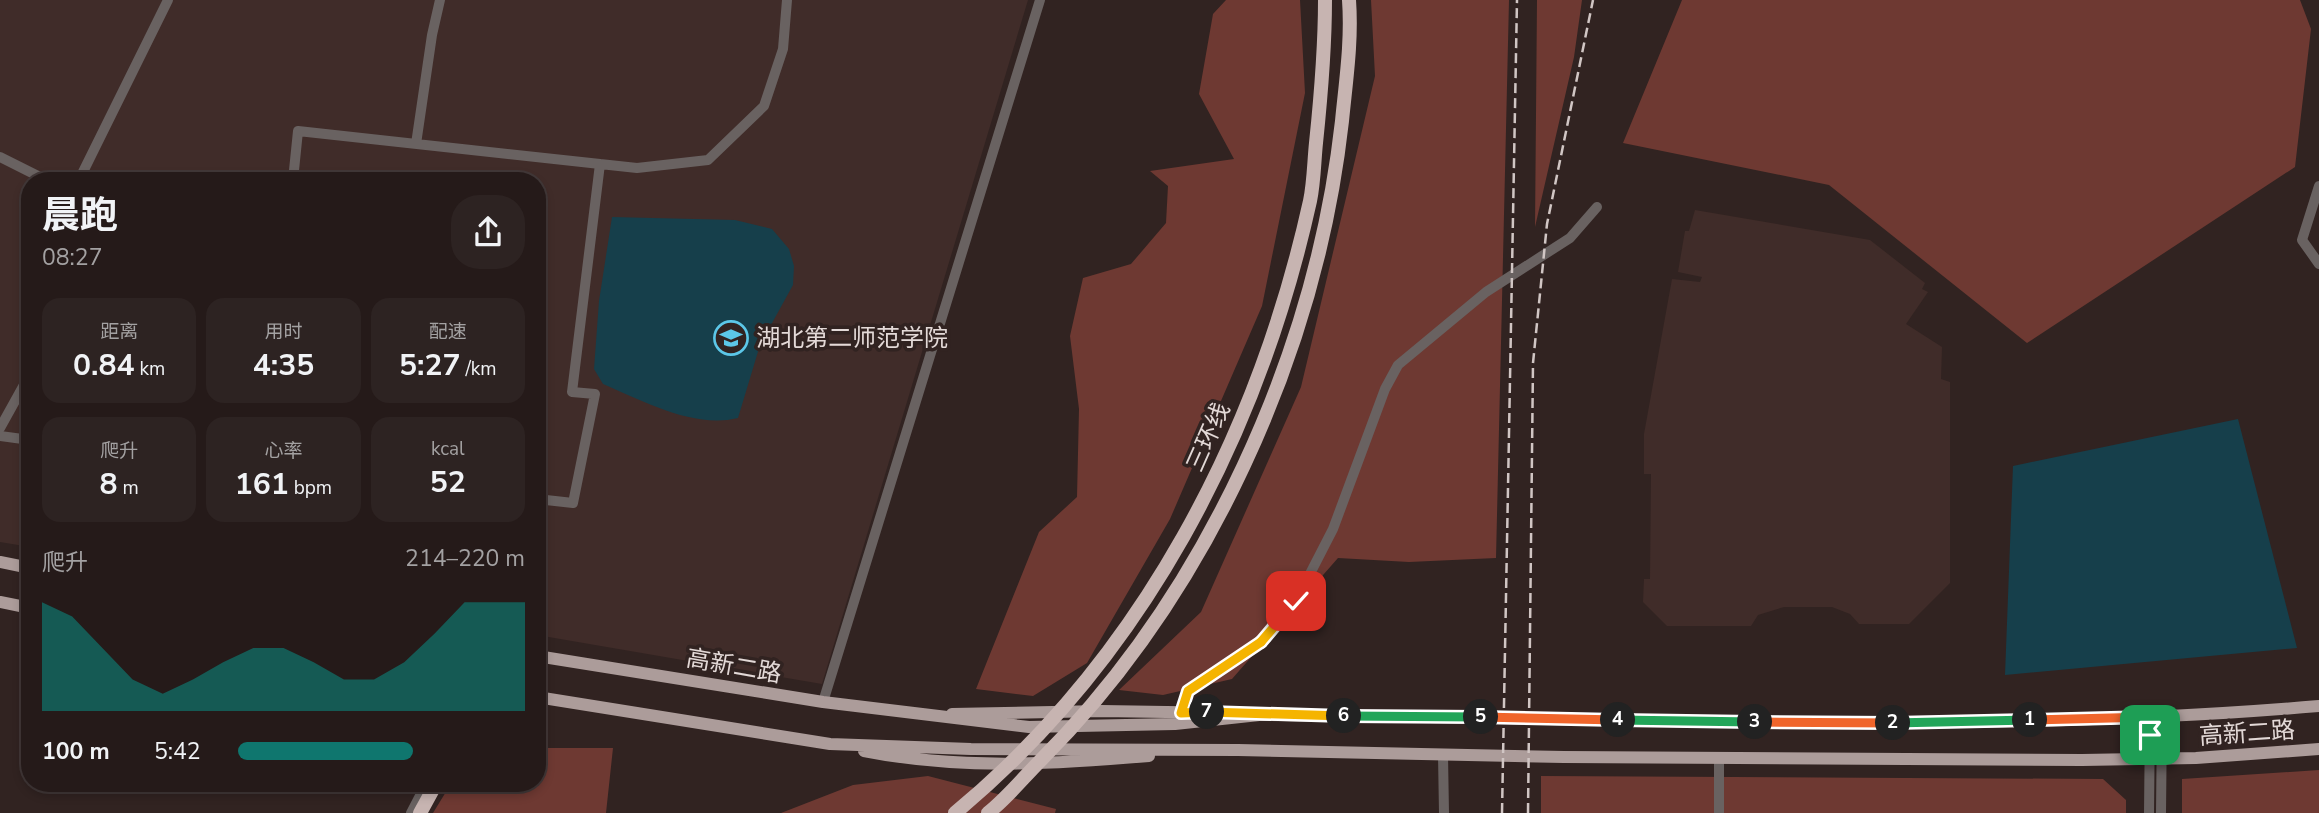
<!DOCTYPE html>
<html lang="zh">
<meta charset="utf-8">
<style>
:root{--surface:#251a19;--page:#2d2322;--text:#f1f3f6;--muted:#a3a1a2;--line:#423838;--accent:#0f766e}
body{margin:0;font-family:"Nunito Sans","Noto Sans SC",sans-serif;background:var(--page);color:var(--text);height:100vh;display:flex;flex-direction:column;font-size:26px;white-space:nowrap}
*{box-sizing:border-box;margin:0}
p{font-size:23px;color:var(--muted)}
.icon{flex:none;width:38px;height:38px;fill:none;stroke:currentColor;stroke-width:2;stroke-linecap:round;stroke-linejoin:round}
.map{position:relative;flex:1;overflow:hidden}
.details{position:absolute;left:21px;top:172px;width:525px;height:620px;display:flex;flex-direction:column;background:var(--surface);border-radius:28px;box-shadow:0 4px 10px #0003,0 0 0 2px var(--line)}
.details>*{flex:none}
.pin{position:absolute;display:grid;place-items:center;width:60px;height:60px;color:#fff;margin:-30px;border-radius:14px;box-shadow:0 4px 10px #0006}
.km{position:absolute;width:35px;height:35px;margin:-18px;border-radius:50%;background:#222;color:#fff;font-size:19px;line-height:35px;text-align:center}
.round{display:grid;place-items:center;flex:none;width:74px;height:74px;border-radius:28px;background:var(--page)}
.headline{display:flex;align-items:center;justify-content:space-between;height:119px;padding:0 21px}
h1{font-size:38px;font-weight:700;line-height:52px}
.figures{display:grid;grid-template-columns:repeat(3,1fr);gap:10px;height:119px;padding:7px 21px}
.figures div{display:grid;align-content:center;border-radius:18px;background:var(--page);text-align:center}
.figures b{font-size:30px;font-weight:700}
.figures small{font-size:19px;font-weight:400}
.figures p{font-size:19px}
.chart{height:196px;padding:14px 21px}
.chart p{display:flex;justify-content:space-between}
.chart svg{width:100%;height:126px;margin-top:7px;fill:var(--accent);opacity:.7}
ul{padding:0 21px;list-style:none;font-size:23px}
li{display:grid;grid-template-columns:112px 84px 1fr;align-items:center;height:52px}
li i{height:18px;border-radius:9px;background:var(--accent)}
.map>svg:first-child{display:block}
.built{fill:#402c29}
.green{fill:#6e3932}
.water{fill:#163f4b}
.lines{fill:none;stroke-linecap:round;stroke-linejoin:round}
.minor{stroke:#696261;stroke-width:10}
.major{stroke:#ac9c9a;stroke-width:12}
.highway{stroke:#c7b4b1;stroke-width:14}
.rail{stroke:#d1c6c4;stroke-width:2.5;stroke-dasharray:10 5;stroke-linecap:butt}
.split-1-casing{stroke:#fff;stroke-width:14}
.split-2-casing{stroke:#fff;stroke-width:14}
.split-3-casing{stroke:#fff;stroke-width:14}
.split-4-casing{stroke:#fff;stroke-width:14}
.split-5-casing{stroke:#fff;stroke-width:14}
.split-6-casing{stroke:#fff;stroke-width:14}
.split-7-casing{stroke:#fff;stroke-width:14}
.split-8-casing{stroke:#fff;stroke-width:14}
.split-9-casing{stroke:#fff;stroke-width:14}
.split-1{stroke:#f0652b;stroke-width:9}
.split-2{stroke:#22a559;stroke-width:9}
.split-3{stroke:#f0652b;stroke-width:9}
.split-4{stroke:#22a559;stroke-width:9}
.split-5{stroke:#f0652b;stroke-width:9}
.split-6{stroke:#22a559;stroke-width:9}
.split-7{stroke:#f5b400;stroke-width:9}
.split-8{stroke:#f5b400;stroke-width:9}
.split-9{stroke:#f5b400;stroke-width:9}
.labels{text-anchor:middle;stroke-width:7;stroke-linejoin:round;paint-order:stroke}
.poi-label{font-size:24px;fill:#e3d9d7;stroke:#312321;text-anchor:start}
.street-label{font-size:24px;fill:#e3d9d7;stroke:#312321}
</style>
<div class="map">
<svg width="2319" height="813" viewBox="0 0 2319 813">
<rect width="100%" height="100%" fill="#312321"/>
<path class="built" d="M0 0H1028L822 684 537 635V180H30V547L0 542Z
M1695 210 1870 240 1925 283 1922 289 1928 292 1906 324 1942 347 1941 379 1950 382V583L1909 624H1859L1850 614 1832 607H1784L1758 615 1751 626H1667L1643 602 1644 579H1650L1651 474H1644V434L1672 279 1700 282 1702 277 1678 272 1685 231H1689Z"/>
<path class="green" d="M1226 0H1300L1305 93 1262 306 1170 519 1087 663 1033 696 976 689 1039 532 1077 497 1079 409 1070 336 1083 278 1131 264 1166 223 1168 186 1150 171 1234 159 1199 94 1213 14Z
M1371 0H1509L1496 558 1409 562 1338 558 1232 679 1163 695 1119 690 1201 612 1301 387 1375 76Z
M1537 0H1582L1574 57 1535 227Z
M1682 0H2300L2311 29 2295 167 2027 343 1829 185 1623 143Z
M537 748H613L606 813H433L452 782H537Z
M2319 770V813H2182V779Z
M928 776 1056 809 1055 813H781L853 785Z
M1541 776 2103 779 2126 800V813H1541Z"/>
<path class="water" d="M612 217 735 220 772 229 789 249 794 266 793 285 760 345 738 418C694 429 643 401 603 384L594 369 599 301Z
M2238 419 2297 648 2005 675 2013 466Z"/>
<g class="lines">
<path class="minor" d="M416 144 432 35 440 0
M0 157 46 180
M600 164 637 168 708 160 764 106 783 49 787 0
M79 180 168 0
M293 180 298 131 600 164 572 392 595 394 573 503 537 499
M2319 186 2302 240 2319 264
M0 428 30 374
M0 436 30 440
M823 702 1040 0
M1181 713 1188 691 1267 638 1296 601 1333 529 1385 389 1398 365 1486 292 1570 238 1597 207
M1443 755 1444 813
M411 813 427 782
M1719 813V757
M2149 813 2150 717
M2161 813 2162 717"/>
<path class="major" d="M0 562 30 568
M0 602 30 608
M537 656 823 702 1029 727 1175 724 1259 715C1612 717 1967 736 2319 706
M537 697 830 744 971 749 1238 750 1564 757 2082 760 2196 758 2319 749
M952 714 1102 711 1231 713
M864 751C959 770 1054 764 1149 756"/>
<path class="highway" d="M420 813 437 782
M955 813C1142 658 1258 436 1310 201 1314 182 1314 162 1316 143 1321 95 1325 48 1325 0
M988 813C1007 798 1023 778 1040 761 1206 595 1316 354 1342 121 1346 80 1352 41 1349 0"/>
<path class="rail" d="M1502 813 1517 0
M1528 813 1533 363 1547 224 1593 0"/>
</g>
<g class="lines">
<g class="split-1-casing">
<path id="split-1" d="M2030 720 2150 717V735"/>
</g>
<g class="split-2-casing">
<path id="split-2" d="M1893 723 2030 720"/>
</g>
<g class="split-3-casing">
<path id="split-3" d="M1755 722 1893 723"/>
</g>
<g class="split-4-casing">
<path id="split-4" d="M1618 720 1755 722"/>
</g>
<g class="split-5-casing">
<path id="split-5" d="M1481 717 1618 720"/>
</g>
<g class="split-6-casing">
<path id="split-6" d="M1344 716 1481 717"/>
</g>
<g class="split-7-casing">
<path id="split-7" d="M1207 712 1344 716"/>
</g>
<g class="split-8-casing">
<path id="split-8" d="M1207 712 1181 713 1188 691 1261 642"/>
</g>
<g class="split-9-casing">
<path id="split-9" d="M1261 642 1296 601"/>
</g>
<use href="#split-1" class="split-1"/>
<use href="#split-2" class="split-2"/>
<use href="#split-3" class="split-3"/>
<use href="#split-4" class="split-4"/>
<use href="#split-5" class="split-5"/>
<use href="#split-6" class="split-6"/>
<use href="#split-7" class="split-7"/>
<use href="#split-8" class="split-8"/>
<use href="#split-9" class="split-9"/>
</g>
<defs>
<g id="university-ring" transform="scale(1.75)"><circle r="9.5" fill="#312321" stroke="#5cc7e8" stroke-width="1.5"/><path d="M0-5L7-2L0 1L-7-2ZM-4 1L0 2.5L4 1V4Q0 6-4 4Z" fill="#5cc7e8"/></g>
</defs>
<g fill-rule="evenodd">
<use href="#university-ring" x="731" y="338"/>
</g>
<g class="labels">
<g class="poi-label">
<text x="756" y="346">湖北第二师范学院</text>
</g>
<g class="street-label">
<text transform="translate(1208 437) rotate(-66)" y="8">三环线</text>
<text transform="translate(734 666) rotate(10)" y="8">高新二路</text>
<text transform="translate(2247 733) rotate(-4)" y="8">高新二路</text>
</g>
</g>
</svg>
<div class="pin" style="left:2150px;top:735px;background:#1e9e55"><svg class="icon" aria-label="arrive" viewBox="0 0 24 24"><path d="M6 21V4h12l-3 4 3 4H6"/></svg></div>
<div class="pin" style="left:1296px;top:601px;background:#d93025"><svg class="icon" aria-label="check" viewBox="0 0 24 24"><path d="M5 12l5 5 9-10"/></svg></div>
<b class="km" style="left:2030px;top:720px">1</b>
<b class="km" style="left:1893px;top:723px">2</b>
<b class="km" style="left:1755px;top:722px">3</b>
<b class="km" style="left:1618px;top:720px">4</b>
<b class="km" style="left:1481px;top:717px">5</b>
<b class="km" style="left:1344px;top:716px">6</b>
<b class="km" style="left:1207px;top:712px">7</b>
<section class="details">
<div class="headline"><div><h1>晨跑</h1><p>08:27</p></div><a class="round"><svg class="icon" aria-label="share" viewBox="0 0 24 24"><path d="M12 15V3M7 8l5-5 5 5M5 13v7h14v-7"/></svg></a></div>
<div class="figures">
<div><p>距离</p><b>0.84<small> km</small></b></div>
<div><p>用时</p><b>4:35</b></div>
<div><p>配速</p><b>5:27<small> /km</small></b></div>
</div>
<div class="figures">
<div><p>爬升</p><b>8<small> m</small></b></div>
<div><p>心率</p><b>161<small> bpm</small></b></div>
<div><p>kcal</p><b>52</b></div>
</div>
<div class="chart"><p><span>爬升</span>214–220 m</p>
<svg viewBox="0 0 160 44" preserveAspectRatio="none"><path d="M0 44V6L10 11L20 22L30 33L40 38L50 33L60 27L70 22L80 22L90 27L100 33L110 33L120 27L130 17L140 6L150 6L160 6V44z"/></svg>
</div>
<ul>
<li><b>100 m</b>5:42<i style="width:61%"></i></li>
</ul>
</section>
</div>
